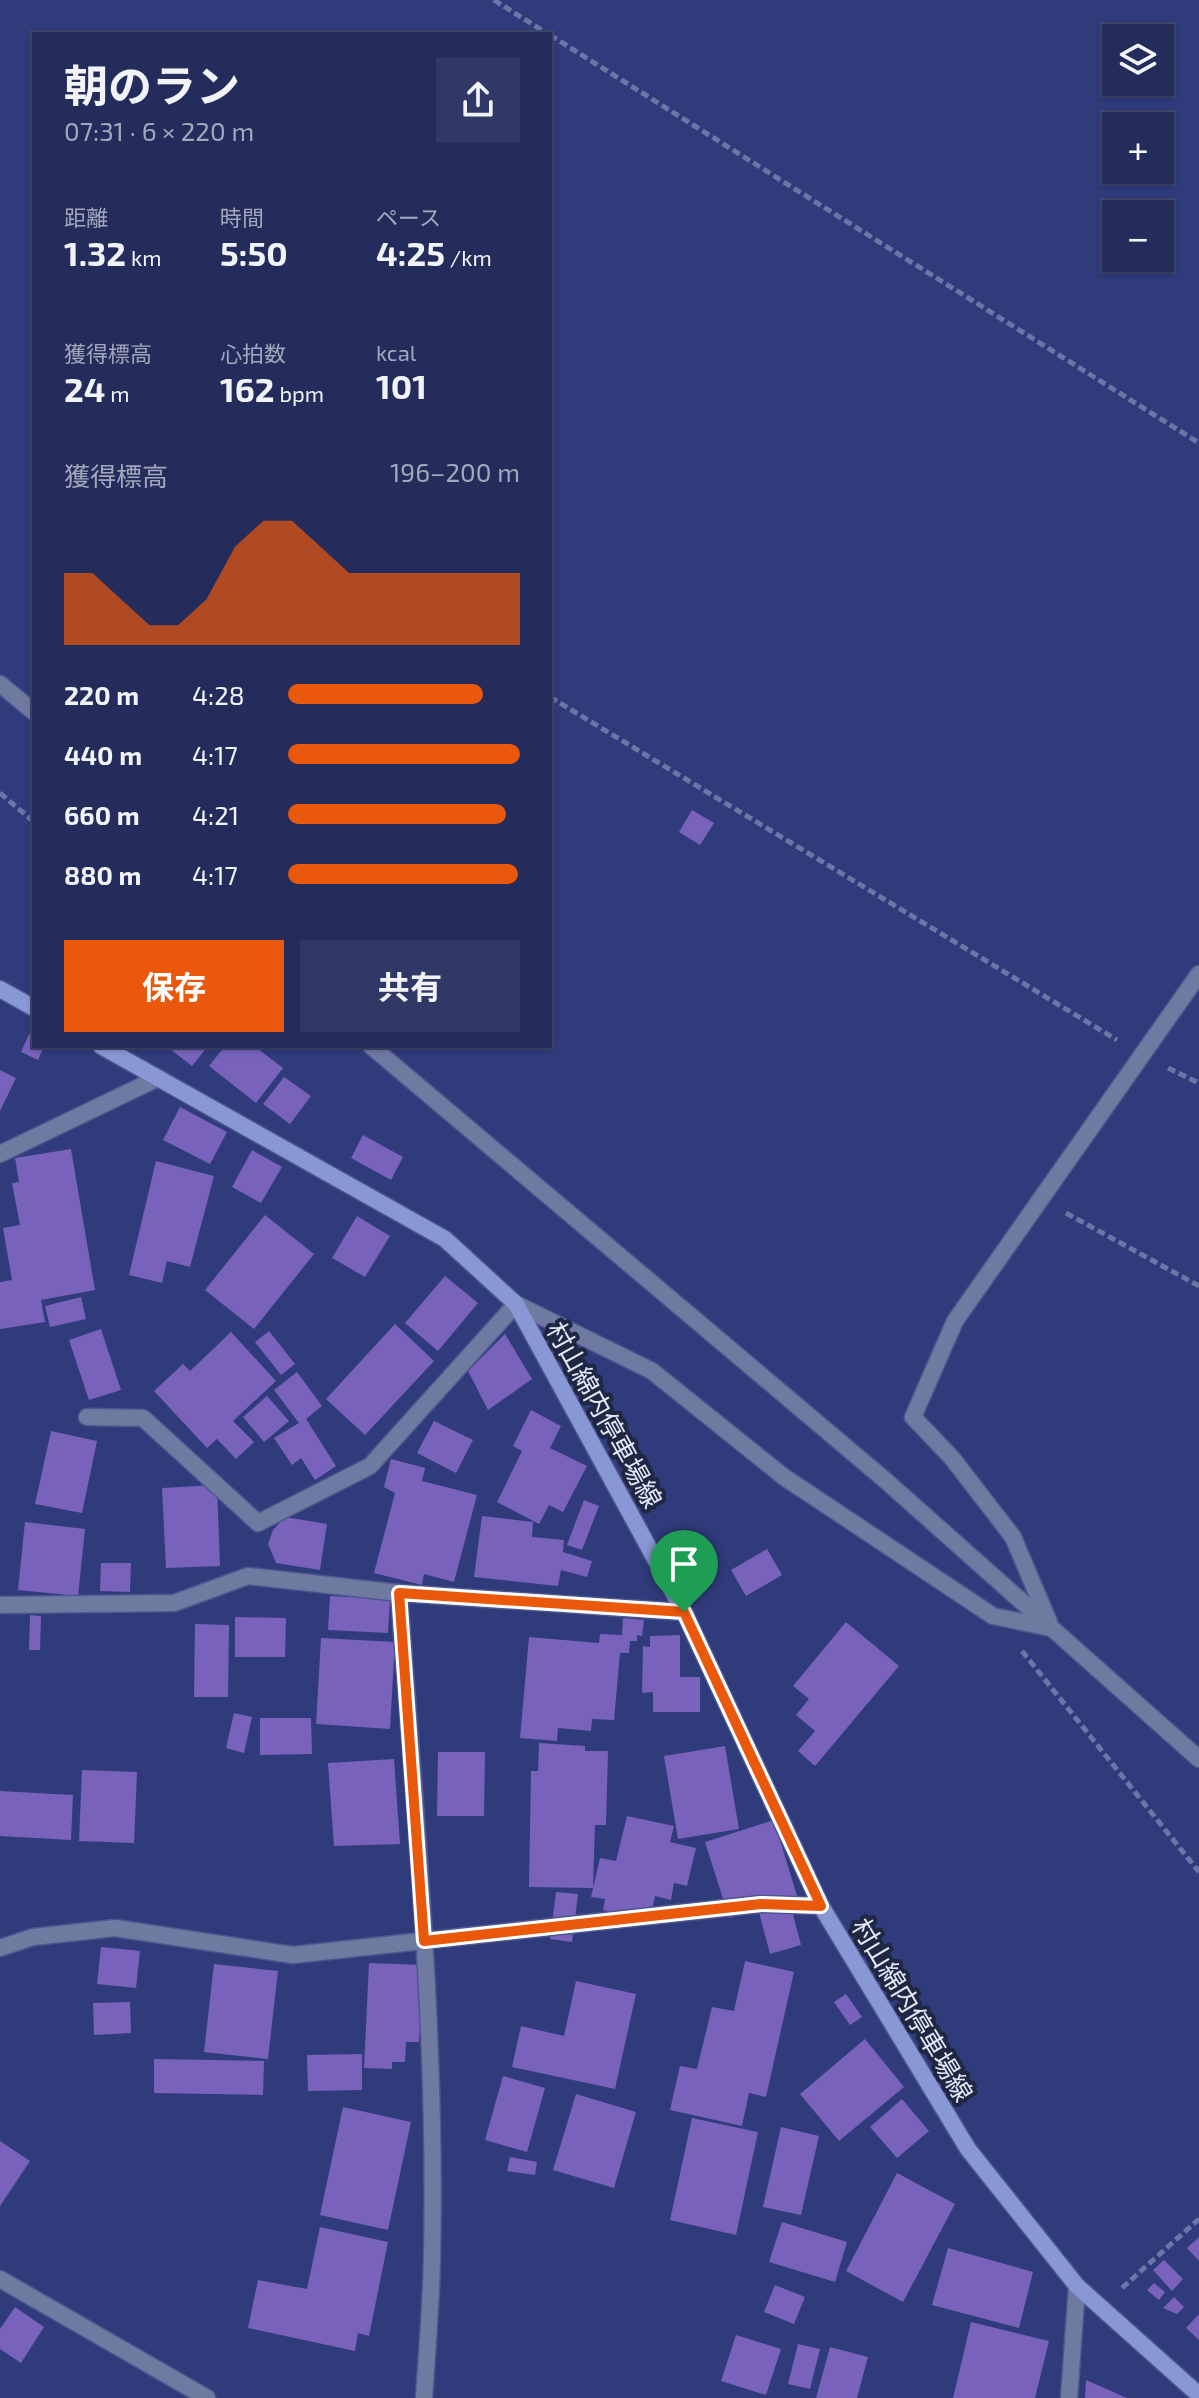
<!DOCTYPE html>
<html lang="ja">
<meta charset="utf-8">
<style>
:root{--surface:#242c5c;--page:#303865;--text:#f1f3f6;--muted:#a3a7bb;--line:#414872;--accent:#ea580c}
body{margin:0;font-family:"Exo 2","Noto Sans JP",sans-serif;background:var(--page);color:var(--text);height:100vh;display:flex;flex-direction:column;font-size:30px;white-space:nowrap}
*{box-sizing:border-box;margin:0}
p{font-size:26px;color:var(--muted)}
.icon{flex:none;width:44px;height:44px;fill:none;stroke:currentColor;stroke-width:2;stroke-linecap:round;stroke-linejoin:round}
.map{position:relative;flex:1;overflow:hidden}
.sheet{position:absolute;left:32px;top:32px;width:520px;height:1016px;display:flex;flex-direction:column;background:var(--surface);border-radius:0px;box-shadow:0 2px 6px #0004,0 0 0 2px var(--line)}
.sheet>*{flex:none}
.buttons{position:absolute;left:1102px;top:24px;display:grid;gap:16px}
.buttons a{display:grid;place-items:center;width:72px;height:72px;border-radius:0px;background:var(--surface);box-shadow:0 2px 6px #0004,0 0 0 2px var(--line);font-size:40px}
.pin{position:absolute;display:grid;place-items:center;width:68px;height:68px;color:#fff;margin:-82px -34px;border-radius:50% 50% 50% 0;rotate:-45deg;box-shadow:0 0 8px #0007}
.pin .icon{rotate:45deg}
.round{display:grid;place-items:center;flex:none;width:84px;height:84px;border-radius:0px;background:var(--page)}
.overview{display:flex;align-items:center;justify-content:space-between;height:136px;padding:0 32px}
h1{font-size:44px;font-weight:700;line-height:60px}
.figures{display:grid;grid-template-columns:repeat(3,1fr);gap:12px;height:136px;padding:8px 32px}
.figures div{display:grid;align-content:center}
.figures b{font-size:34px;font-weight:700}
.figures small{font-size:22px;font-weight:400}
.figures p{font-size:22px}
.chart{height:224px;padding:16px 32px}
.chart p{display:flex;justify-content:space-between}
.chart svg{width:100%;height:144px;margin-top:8px;fill:var(--accent);opacity:.7}
.cta{display:flex;gap:16px;margin-top:auto;padding:16px 32px}
.cta a{flex:1;height:92px;border-radius:0px;background:var(--accent);color:#fff;font-size:32px;font-weight:700;line-height:92px;text-align:center}
.cta a+a{background:var(--page);color:var(--text)}
ul{padding:0 32px;list-style:none;font-size:26px}
li{display:grid;grid-template-columns:128px 96px 1fr;align-items:center;height:60px}
li i{height:20px;border-radius:10px;background:var(--accent)}
.map>svg:first-child{display:block}
.building{fill:#7862bc}
.lines{fill:none;stroke-linecap:round;stroke-linejoin:round}
.service-casing{stroke:#4d578f;stroke-width:19}
.minor-casing{stroke:#4d578f;stroke-width:19}
.secondary-casing{stroke:#4d578f;stroke-width:19}
.path{stroke:#6c75a5;stroke-width:5;stroke-dasharray:8 4;stroke-linecap:butt}
.service{stroke:#6f7aa1;stroke-width:16}
.minor{stroke:#6f7aa1;stroke-width:16}
.secondary{stroke:#8898d5;stroke-width:16}
.route-casing{stroke:#fff;stroke-width:16}
.route{stroke:#ea580c;stroke-width:10}
.labels{text-anchor:middle;stroke-width:8;stroke-linejoin:round;paint-order:stroke}
.street-label{font-size:26px;fill:#e4e9f8;stroke:#202743}
</style>
<div class="map">
<svg width="1199" height="2398" viewBox="0 0 1199 2398">
<rect width="100%" height="100%" fill="#303b7b"/>
<path class="building" d="M692 810 714 823 700 845 679 832Z
M31 1030 34 1031V1046H44L38 1060 21 1052Z
M166 1046H208L192 1066Z
M225 1046H254L283 1068 256 1103 209 1066Z
M0 1070 16 1078 0 1111Z
M284 1077 311 1096 290 1124 263 1104Z
M180 1107 227 1132 210 1164 163 1140Z
M363 1135 403 1157 391 1180 351 1158Z
M71 1149 95 1290 41 1300 45 1322 0 1329V1282L12 1280 3 1228 20 1225 12 1183 19 1182 15 1158Z
M252 1150 282 1167 261 1203 232 1187Z
M156 1161 214 1176 190 1267 167 1261 162 1283 129 1275Z
M265 1215 314 1254 254 1329 205 1290Z
M357 1216 390 1236 365 1277 332 1258Z
M445 1276 478 1303 438 1351 405 1323Z
M81 1297 86 1319 50 1327 45 1306Z
M395 1324 434 1361 365 1435 326 1399Z
M101 1329 121 1390 89 1400 69 1340Z
M269 1331 295 1364 281 1375 255 1342Z
M231 1332 276 1381 233 1421 254 1442 236 1459 217 1439 207 1448 154 1391 183 1364 190 1371Z
M505 1334 532 1379 488 1410 468 1371Z
M297 1372 322 1406 306 1419 336 1466 315 1480 301 1458 292 1465 274 1438 299 1423 274 1390Z
M267 1396 289 1421 264 1442 243 1417Z
M531 1410 561 1426 550 1448 587 1466 563 1512 549 1505 539 1524 497 1502 522 1451 513 1446Z
M434 1421 473 1440 456 1473 417 1453Z
M51 1431 97 1441 82 1513 35 1504Z
M391 1459 425 1468 422 1481 477 1495 454 1582 424 1574 422 1585 374 1573 395 1493 384 1487Z
M217 1485 220 1566 166 1568 162 1488Z
M584 1500 599 1506 582 1550 567 1545Z
M482 1516 533 1522 532 1537 564 1540 563 1552 592 1561 587 1577 561 1570 558 1586 474 1577Z
M285 1517 327 1524 320 1570 276 1563 268 1544 273 1530Z
M25 1522 85 1529 78 1596 18 1590Z
M767 1549 782 1575 746 1596 731 1570Z
M101 1563H131L130 1592 100 1591Z
M330 1596 390 1599 388 1633 328 1630Z
M30 1615 41 1616 40 1650H29Z
M235 1617 286 1618 285 1657H235Z
M623 1618 644 1620 642 1636 637 1635V1641H630L629 1653H620L614 1720 592 1719 591 1731 558 1728 557 1741 520 1738 529 1637 599 1643 600 1634 622 1635Z
M846 1622 899 1666 815 1766 798 1751 815 1731 796 1715 809 1699 793 1686Z
M195 1624 229 1625 228 1697H194Z
M680 1635V1677H700V1712H653V1692L642 1693 643 1646 650 1647V1636Z
M321 1638 395 1642 390 1729 316 1724Z
M234 1713 252 1717 244 1753 226 1748Z
M260 1718H311L312 1754 260 1755Z
M539 1743 585 1746V1751H608L606 1825H595L593 1888 529 1887 531 1771H538Z
M725 1746 739 1829 678 1839 664 1756Z
M438 1752H485L484 1816H437Z
M394 1759 400 1844 334 1846 328 1763Z
M82 1770 137 1772 134 1843 79 1841Z
M0 1791 73 1795 71 1840 0 1836Z
M627 1816 674 1826 670 1842 696 1848 687 1886 674 1883 671 1900 655 1896 650 1921 603 1910 605 1899 591 1897 600 1858 616 1861Z
M774 1820 797 1896 729 1918 705 1842Z
M556 1892 578 1894 572 1942 550 1939Z
M790 1903 801 1945 770 1954 759 1912Z
M101 1947 140 1951 136 1988 97 1984Z
M745 1961 794 1972 766 2097 749 2093 742 2126 670 2110 680 2066 697 2069 712 2007 734 2011Z
M369 1963 423 1965 419 2042H406L405 2062H392V2069L364 2068Z
M214 1964 278 1971 268 2059 204 2052Z
M576 1981 636 1994 615 2089 512 2067 521 2026 564 2036Z
M846 1994 862 2017 850 2025 834 2002Z
M130 2002 131 2033 94 2035 93 2003Z
M865 2039 904 2087 839 2141 800 2094Z
M362 2054V2090L308 2091 307 2055Z
M154 2059 264 2061 263 2095 154 2093Z
M503 2076 545 2088 527 2152 485 2140Z
M576 2094 636 2112 614 2188 553 2170Z
M902 2099 929 2131 897 2158 870 2127Z
M343 2107 411 2122 388 2230 320 2215Z
M692 2118 758 2132 736 2235 670 2220Z
M781 2127 819 2136 801 2215 763 2207Z
M0 2141 30 2161 0 2206Z
M510 2157 537 2162 535 2175 507 2171Z
M897 2173 955 2204 903 2302 846 2271Z
M782 2222 847 2242 835 2282 769 2262Z
M320 2227 388 2242 369 2336 358 2333 355 2351 248 2328 258 2280 307 2289Z
M1199 2237V2261L1187 2248Z
M948 2248 1033 2272 1019 2328 932 2305Z
M1164 2260 1183 2279 1172 2291 1153 2270Z
M1154 2283 1165 2292 1159 2300 1147 2290Z
M775 2285 805 2297 794 2324 764 2312Z
M1174 2297 1184 2307 1177 2314 1163 2308Z
M15 2307 44 2327 21 2363 0 2349V2329Z
M1199 2314V2340L1186 2328Z
M971 2322 1049 2341 1035 2398H953Z
M736 2335 781 2349 766 2395 721 2381Z
M798 2344 820 2349 810 2389 788 2384Z
M830 2347 868 2357 857 2398H816Z
M1086 2380 1127 2398H1085Z"/>
<g class="lines">
<g class="service-casing">
<path id="service" d="M0 1948 33 1937 115 1928 293 1955 761 1904 821 1906"/>
</g>
<g class="minor-casing">
<path id="minor" d="M0 684 34 712
M371 1046 885 1480 1199 1759
M0 1154 158 1078
M87 1417 143 1418 258 1523 370 1466 516 1304 652 1371 784 1477 993 1616 1051 1628
M399 1593C415 1814 437 2036 432 2259 431 2305 427 2352 424 2398
M0 1605 174 1603 248 1576 399 1593 684 1612
M1049 1622 1013 1537 952 1458 913 1417 955 1321 1199 974
M0 2279 207 2398
M1069 2398 1077 2286"/>
</g>
<g class="secondary-casing">
<path id="secondary" d="M0 989 34 1008
M101 1046 445 1239 516 1304 684 1612 821 1906 968 2149 1077 2286 1199 2395"/>
</g>
<path class="path" d="M494 0 548 34
M550 35 1199 443
M550 697 1117 1040
M0 793 34 822
M1168 1068 1199 1083
M1066 1213 1199 1286
M1022 1651 1199 1872
M1122 2288 1199 2219"/>
<use href="#service" class="service"/>
<use href="#minor" class="minor"/>
<use href="#secondary" class="secondary"/>
</g>
<g class="lines">
<g class="route-casing">
<path id="route" d="M399 1593 684 1612 821 1906 761 1904 424 1941Z"/>
</g>
<use href="#route" class="route"/>
</g>
<g class="labels">
<g class="street-label">
<text transform="translate(604 1415) rotate(61)" y="9">村山綿内停車場線</text>
<text transform="translate(912 2010) rotate(59)" y="9">村山綿内停車場線</text>
</g>
</g>
</svg>
<div class="buttons">
<a><svg class="icon" aria-label="layers" viewBox="0 0 24 24"><path d="M12 4l9 5-9 5-9-5zM3 14l9 5 9-5"/></svg></a>
<a>+</a>
<a>−</a>
</div>
<div class="pin" style="left:684px;top:1612px;background:#1e9e55"><svg class="icon" aria-label="arrive" viewBox="0 0 24 24"><path d="M6 21V4h12l-3 4 3 4H6"/></svg></div>
<section class="sheet">
<div class="overview"><div><h1>朝のラン</h1><p>07:31 · 6 × 220 m</p></div><a class="round"><svg class="icon" aria-label="share" viewBox="0 0 24 24"><path d="M12 15V3M7 8l5-5 5 5M5 13v7h14v-7"/></svg></a></div>
<div class="figures">
<div><p>距離</p><b>1.32<small> km</small></b></div>
<div><p>時間</p><b>5:50</b></div>
<div><p>ペース</p><b>4:25<small> /km</small></b></div>
</div>
<div class="figures">
<div><p>獲得標高</p><b>24<small> m</small></b></div>
<div><p>心拍数</p><b>162<small> bpm</small></b></div>
<div><p>kcal</p><b>101</b></div>
</div>
<div class="chart"><p><span>獲得標高</span>196–200 m</p>
<svg viewBox="0 0 160 44" preserveAspectRatio="none"><path d="M0 44V22L10 22L20 30L30 38L40 38L50 30L60 14L70 6L80 6L90 14L100 22L110 22L120 22L130 22L140 22L150 22L160 22V44z"/></svg>
</div>
<ul>
<li><b>220 m</b>4:28<i style="width:84%"></i></li>
<li><b>440 m</b>4:17<i style="width:100%"></i></li>
<li><b>660 m</b>4:21<i style="width:94%"></i></li>
<li><b>880 m</b>4:17<i style="width:99%"></i></li>
</ul>
<div class="cta"><a>保存</a><a>共有</a></div>
</section>
</div>
